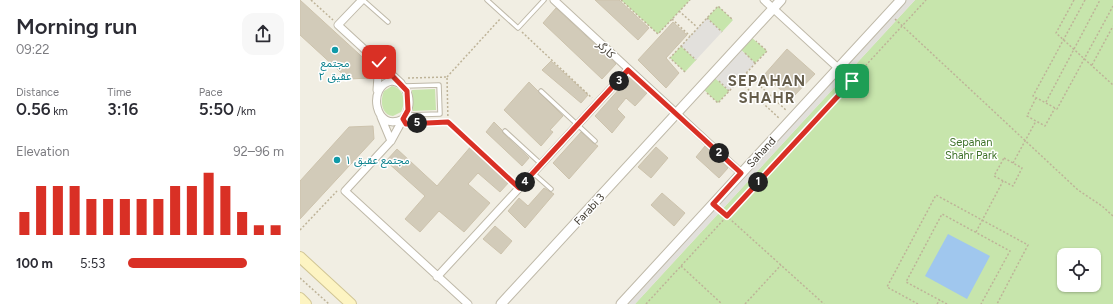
<!DOCTYPE html>
<meta charset="utf-8">
<style>
:root{--surface:#fff;--page:#f7f7f7;--text:#2b2b33;--muted:#7c7c81;--accent:#d93025}
body{margin:0;font-family:Figtree,"Noto Sans Arabic",sans-serif;background:var(--page);color:var(--text);height:100vh;display:flex;flex-direction:column;font-size:15px;white-space:nowrap}
*{box-sizing:border-box;margin:0}
p{font-size:13px;color:var(--muted)}
.icon{flex:none;width:22px;height:22px;fill:none;stroke:currentColor;stroke-width:2;stroke-linecap:round;stroke-linejoin:round}
.map{position:relative;flex:1;overflow:hidden}
.panel{display:flex;flex-direction:column;background:var(--surface);width:300px}
.panel>*{flex:none}
.controls{position:absolute;left:757px;top:248px;display:grid;gap:8px}
.controls a{display:grid;place-items:center;width:44px;height:44px;border-radius:8px;background:var(--surface);box-shadow:0 1px 3px #0004;font-size:20px}
.pin{position:absolute;display:grid;place-items:center;width:34px;height:34px;color:#fff;margin:-17px;border-radius:8px;box-shadow:0 2px 6px #0006}
.km{position:absolute;width:20px;height:20px;margin:-10px;border-radius:50%;background:#222;color:#fff;font-size:11px;line-height:20px;text-align:center}
.round{display:grid;place-items:center;flex:none;width:42px;height:42px;border-radius:12px;background:var(--page)}
.headline{display:flex;align-items:center;justify-content:space-between;height:68px;padding:0 16px}
h1{font-size:22px;font-weight:600;line-height:30px}
.metrics{display:grid;grid-template-columns:repeat(3,1fr);gap:6px;height:68px;padding:4px 16px}
.metrics div{display:grid;align-content:center}
.metrics b{font-size:17px;font-weight:600}
.metrics small{font-size:11px;font-weight:400}
.metrics p{font-size:11px}
.chart{height:112px;padding:8px 16px}
.chart p{display:flex;justify-content:space-between}
.chart svg{width:100%;height:72px;margin-top:4px;stroke:var(--accent);stroke-width:6}
ul{padding:0 16px;list-style:none;font-size:13px}
li{display:grid;grid-template-columns:64px 48px 1fr;align-items:center;height:30px}
li i{height:10px;border-radius:5px;background:var(--accent)}
main{display:flex;flex:1;min-height:0}
.map>svg:first-child{display:block}
.green{fill:#c7e5ac;fill-rule:evenodd}
.parking{fill:#e2e0dc}
.water{fill:#a0c7ee}
.building{fill:#d2cbb9;stroke:#cdc3ad}
.lines{fill:none;stroke-linecap:round;stroke-linejoin:round}
.service-casing{stroke:#bfb9a9;stroke-width:5.5}
.minor-casing{stroke:#bfb9a9;stroke-width:9}
.tertiary-casing{stroke:#bfb9a9;stroke-width:11}
.secondary-casing{stroke:#d1c594;stroke-width:12}
.path{stroke:#beb398;stroke-width:1.5;stroke-dasharray:2 2;stroke-linecap:butt}
.service{stroke:#fff;stroke-width:3.5}
.minor{stroke:#fff;stroke-width:7}
.tertiary{stroke:#fff;stroke-width:9}
.secondary{stroke:#fdf4c2;stroke-width:10}
.route-casing{stroke:#fff;stroke-width:8}
.route{stroke:#d93025;stroke-width:5}
.culture-dot{fill:#0f9aa8;stroke:#fff;stroke-width:1.5}
.labels{text-anchor:middle;stroke-width:3;stroke-linejoin:round;paint-order:stroke}
.street-label{font-size:11px;fill:#433e34;stroke:#fff}
.culture-label{font-size:11px;fill:#0d838f;stroke:#fff}
.park-label{font-size:11px;fill:#3f7229;stroke:#fff}
.district-label{font-size:15px;font-weight:bold;letter-spacing:1px;fill:#655d4b;stroke:#fff}
</style>
<main>
<section class="panel">
<div class="headline"><div><h1>Morning run</h1><p>09:22</p></div><a class="round"><svg class="icon" aria-label="share" viewBox="0 0 24 24"><path d="M12 15V3M7 8l5-5 5 5M5 13v7h14v-7"/></svg></a></div>
<div class="metrics">
<div><p>Distance</p><b>0.56<small> km</small></b></div>
<div><p>Time</p><b>3:16</b></div>
<div><p>Pace</p><b>5:50<small> /km</small></b></div>
</div>
<div class="chart"><p><span>Elevation</span>92–96 m</p>
<svg viewBox="0 0 160 44" preserveAspectRatio="none"><path d="M5 44V30M15 44V14M25 44V14M35 44V14M45 44V22M55 44V22M65 44V22M75 44V22M85 44V22M95 44V14M105 44V14M115 44V6M125 44V14M135 44V30M145 44V38M155 44V38"/></svg>
</div>
<ul>
<li><b>100 m</b>5:53<i style="width:76%"></i></li>
</ul>
</section>
<div class="map">
<svg width="813" height="304" viewBox="0 0 813 304">
<rect width="100%" height="100%" fill="#f1eee3"/>
<path class="green" d="M321 0H390L358 34Z
M615 0H813V304H335ZM764 255H794V285H764Z
M418 6 433 20 422 32 407 18Z
M451 37 467 51 455 63 440 49Z
M381 46 396 60 385 72 370 58Z
M414 77 429 91 418 103 403 89Z
M92 86C104 88 106 102 101 112L93 116C81 115 80 100 84 91Z
M135 89 136 110 113 111 112 90Z"/>
<path class="parking" d="M602 0H615L335 304H322Z
M407 18 422 32 396 60 381 46Z
M440 49 455 63 429 91 414 77Z"/>
<path class="water" d="M648 234 690 256 667 299 625 276Z"/>
<path class="building" d="M0 0 71 65V78L48 79 0 35Z
M295 0H319L349 28 338 40Z
M256 8 316 64 302 79 243 23Z
M373 22 387 35 366 58 379 73 366 88 338 60Z
M487 49 515 74 491 99 464 75Z
M251 61 288 95 281 103 242 70Z
M330 77 347 93 335 106 326 98 317 109 325 117 312 133 295 116Z
M229 82 263 116 250 130 253 132 241 146 204 110Z
M194 122 202 130 203 133 229 158 222 166 186 132Z
M73 126 74 139 0 219V181L49 127Z
M281 132 293 143 298 146 269 179 253 163Z
M172 145 210 181 200 192 178 173 168 184 190 203 164 232 139 211 120 232 105 219 125 196 86 161 97 149 137 186Z
M405 146 428 168 419 178 396 157Z
M356 147 368 158 351 178 338 167Z
M244 188 254 194 225 228 208 211 219 198 228 206Z
M362 193 385 213 374 226 351 205Z
M195 226 212 241 201 254 183 239Z"/>
<g class="lines">
<g class="service-casing">
<path id="service" d="M63 0 88 22
M187 0 218 28 244 0
M105 86 139 85 140 114 106 115
M241 91 295 141
M205 131 241 164
M233 173 251 189"/>
</g>
<g class="minor-casing">
<path id="minor" d="M62 0 38 25 101 83
M254 0 441 173
M464 0 538 68
M92 81C110 83 114 106 103 119 75 134 66 85 92 81Z
M77 90 79 62
M81 117 91 141
M103 119 91 141 45 191 168 304
M137 277 328 70"/>
</g>
<g class="tertiary-casing">
<path id="tertiary" d="M201 304 481 0
M321 304 601 0"/>
</g>
<g class="secondary-casing">
<path id="secondary" d="M0 257 51 304
M0 298 6 304"/>
</g>
<path class="path" d="M11 0 33 20
M321 0 358 34 390 0
M774 0 756 33 813 85
M785 0 733 96 757 109 813 6
M379 11 397 27
M407 18 422 32
M372 19 390 36
M595 19 778 190 802 206 813 216
M222 32 292 98
M381 46 396 60
M445 53 455 63
M792 65 813 26
M385 72 370 58 418 6 433 20
M446 73 487 111
M545 75 551 80
M147 77 200 19
M108 78 147 77 148 122 110 123
M419 81 429 91
M439 81 480 119
M407 93 418 103 467 51 456 41
M736 98 727 116 745 126 755 108
M746 102 800 0
M149 122 213 183
M704 158 722 168 713 186 694 176Z
M713 163 736 121
M449 180 455 185
M420 210 524 304
M0 230 37 191
M676 232 703 181
M381 266 422 304
M0 278 29 304
M346 304 626 0
M445 304 481 265
M618 304 587 287 636 195 728 245 697 304
M637 304 640 300
M647 304 606 282 642 214 710 251 681 304"/>
<use href="#service" class="service"/>
<use href="#minor" class="minor"/>
<use href="#tertiary" class="tertiary"/>
<use href="#secondary" class="secondary"/>
</g>
<g class="lines">
<g class="route-casing">
<path id="route" d="M79 62 107 91 108 110 103 119 106 124 148 122 219 188 328 70 441 173 413 204 427 216 552 81"/>
</g>
<use href="#route" class="route"/>
</g>
<g class="culture-dot">
<circle cx="35" cy="50" r="4"/>
<circle cx="37" cy="160" r="4"/>
</g>
<g class="labels">
<g class="street-label">
<text transform="translate(306 49) rotate(43)" y="4">کارگر</text>
<text transform="translate(461 152) rotate(-47)" y="4">Sahand</text>
<text transform="translate(289 209) rotate(-47)" y="4">Farabi 3</text>
</g>
<g class="culture-label">
<text x="35" y="67">مجتمع<tspan x="35" dy="13">عقیق ۲</tspan></text>
<text x="45" y="164" text-anchor="start">مجتمع عقیق ۱</text>
</g>
<g class="park-label">
<text x="671" y="146">Sepahan<tspan x="671" dy="13">Shahr Park</tspan></text>
</g>
<g class="district-label">
<text x="467" y="86">SEPAHAN<tspan x="467" dy="17">SHAHR</tspan></text>
</g>
</g>
</svg>
<div class="controls">
<a><svg class="icon" aria-label="locate" viewBox="0 0 24 24"><circle cx="12" cy="12" r="6"/><path d="M12 2v4M12 18v4M2 12h4M18 12h4"/></svg></a>
</div>
<div class="pin" style="left:552px;top:81px;background:#1e9e55"><svg class="icon" aria-label="arrive" viewBox="0 0 24 24"><path d="M6 21V4h12l-3 4 3 4H6"/></svg></div>
<div class="pin" style="left:79px;top:62px;background:#d93025"><svg class="icon" aria-label="check" viewBox="0 0 24 24"><path d="M5 12l5 5 9-10"/></svg></div>
<b class="km" style="left:458px;top:182px">1</b>
<b class="km" style="left:419px;top:153px">2</b>
<b class="km" style="left:319px;top:81px">3</b>
<b class="km" style="left:225px;top:182px">4</b>
<b class="km" style="left:117px;top:123px">5</b>
</div>
</main>
